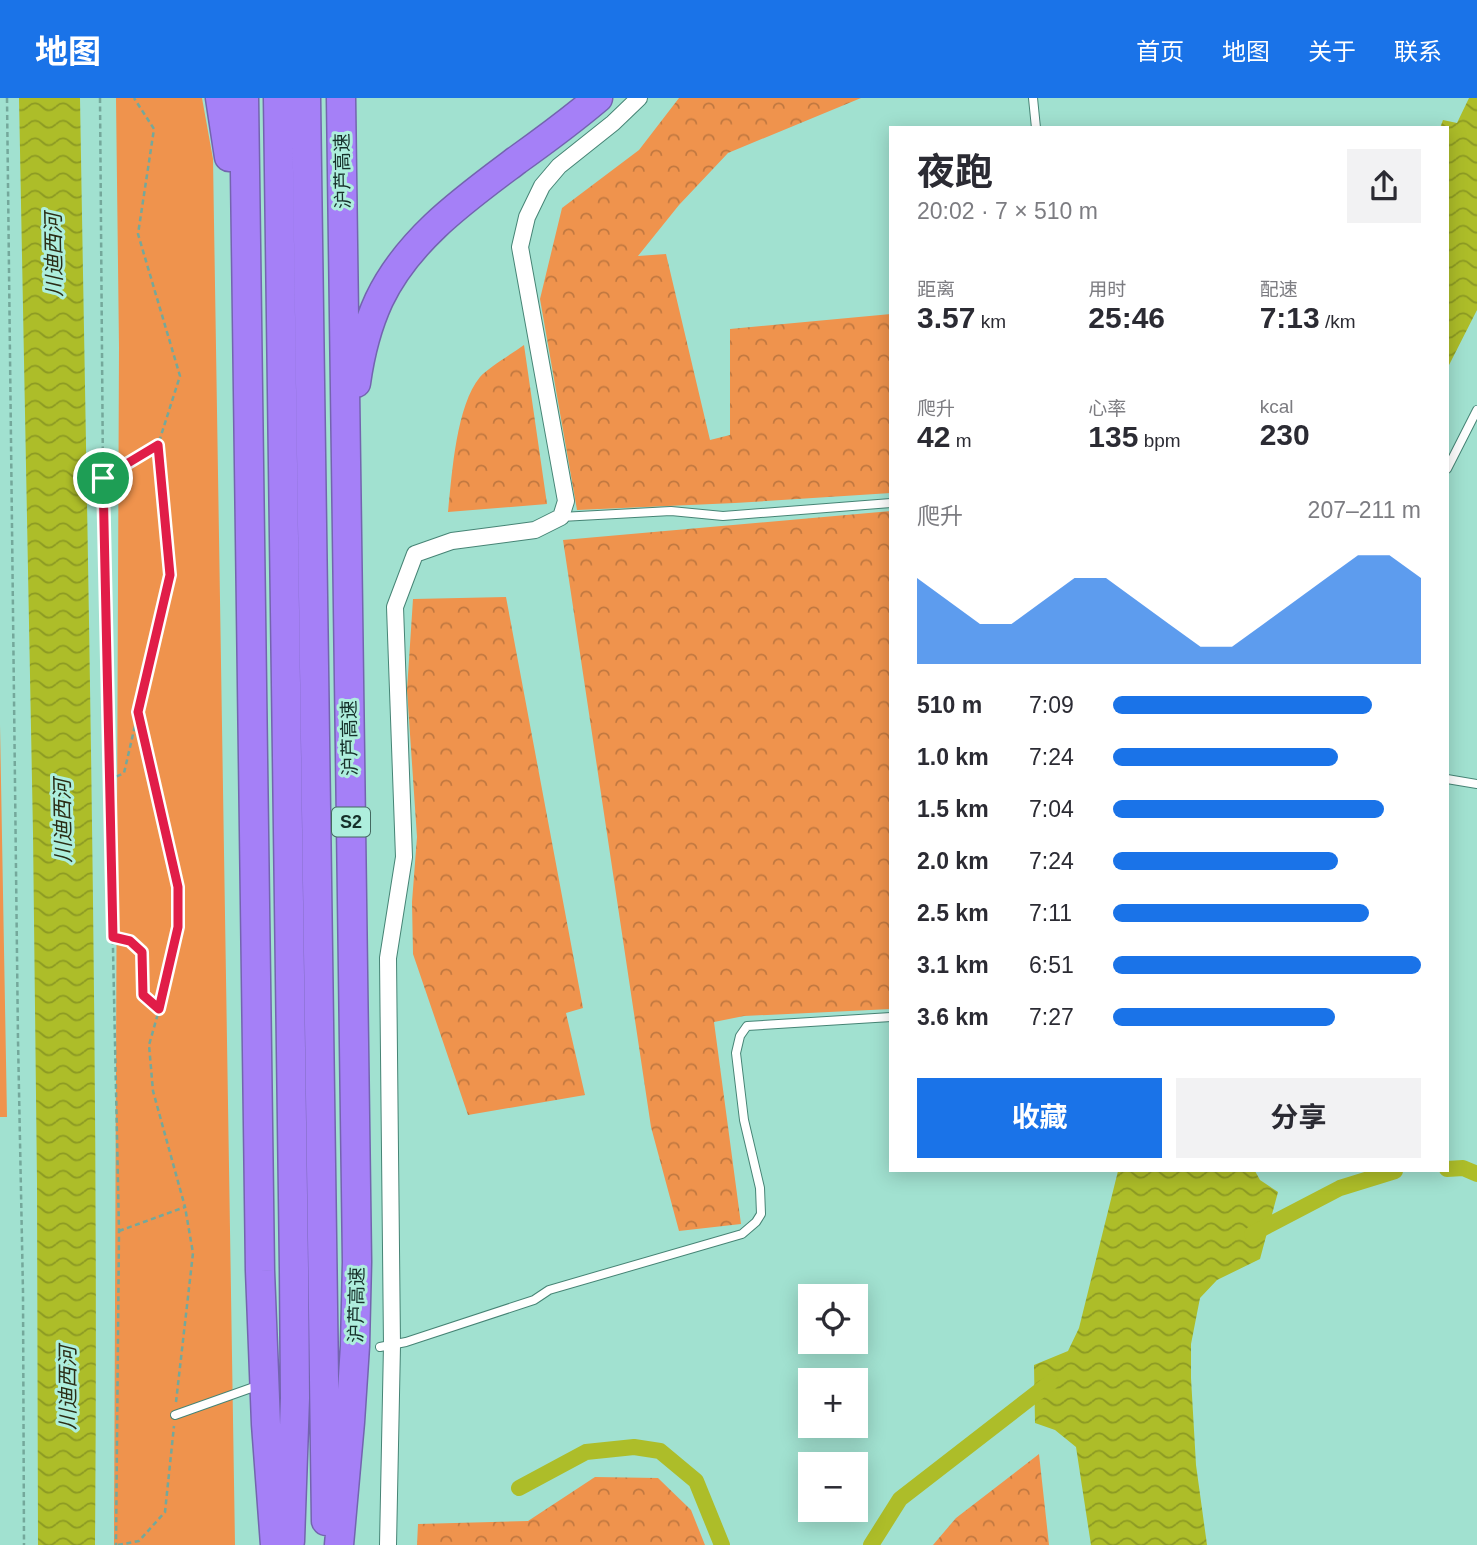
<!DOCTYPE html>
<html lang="zh">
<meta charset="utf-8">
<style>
:root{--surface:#fff;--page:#f2f2f3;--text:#2b2b33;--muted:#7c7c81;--accent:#1a73e8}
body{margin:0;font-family:Arial,"Noto Sans SC",sans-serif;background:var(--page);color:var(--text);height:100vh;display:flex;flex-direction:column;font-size:26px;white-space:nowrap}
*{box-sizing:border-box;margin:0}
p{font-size:23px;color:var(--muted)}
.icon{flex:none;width:38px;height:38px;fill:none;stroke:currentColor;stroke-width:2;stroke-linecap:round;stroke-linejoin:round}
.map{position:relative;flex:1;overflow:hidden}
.panel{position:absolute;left:889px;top:28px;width:560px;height:1046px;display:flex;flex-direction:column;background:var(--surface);border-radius:0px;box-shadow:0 4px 18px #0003}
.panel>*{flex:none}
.tools{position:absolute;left:798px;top:1186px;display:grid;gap:14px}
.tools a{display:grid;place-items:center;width:70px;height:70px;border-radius:0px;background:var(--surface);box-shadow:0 4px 18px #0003;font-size:35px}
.pin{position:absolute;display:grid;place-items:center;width:60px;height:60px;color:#fff;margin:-30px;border:4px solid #fff;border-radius:50%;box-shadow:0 2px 7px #0007}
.round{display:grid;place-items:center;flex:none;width:74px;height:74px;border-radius:0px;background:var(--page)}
.headline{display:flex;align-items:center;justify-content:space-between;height:119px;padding:0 28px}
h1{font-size:38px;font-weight:700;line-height:52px}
.stats{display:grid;grid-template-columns:repeat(3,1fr);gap:10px;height:119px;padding:7px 28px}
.stats div{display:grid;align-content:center}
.stats b{font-size:30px;font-weight:700}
.stats small{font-size:19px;font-weight:400}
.stats p{font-size:19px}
.chart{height:196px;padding:14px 28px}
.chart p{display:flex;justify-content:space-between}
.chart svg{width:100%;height:126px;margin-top:7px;fill:var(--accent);opacity:.7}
.button{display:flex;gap:14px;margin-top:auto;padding:14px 28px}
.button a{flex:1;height:80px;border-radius:0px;background:var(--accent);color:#fff;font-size:28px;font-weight:700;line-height:80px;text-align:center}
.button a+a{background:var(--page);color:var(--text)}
ul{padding:0 28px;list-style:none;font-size:23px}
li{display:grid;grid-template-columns:112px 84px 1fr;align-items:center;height:52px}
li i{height:18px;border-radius:9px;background:var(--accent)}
header{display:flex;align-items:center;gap:42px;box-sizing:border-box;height:98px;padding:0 35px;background:var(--accent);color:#fff}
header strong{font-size:33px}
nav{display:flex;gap:38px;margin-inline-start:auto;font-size:24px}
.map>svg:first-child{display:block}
.green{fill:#ef934d}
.forest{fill:url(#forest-crowns)}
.water{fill:url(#water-waves)}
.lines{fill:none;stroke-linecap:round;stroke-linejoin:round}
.canal{stroke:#adbd29;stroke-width:16}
.service-casing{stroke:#468475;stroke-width:10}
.minor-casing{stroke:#468475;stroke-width:18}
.motorway-casing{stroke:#7364af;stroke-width:31}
.path{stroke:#74a89b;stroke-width:2.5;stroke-dasharray:5 3.5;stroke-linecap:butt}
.service{stroke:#fff;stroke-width:8}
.minor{stroke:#fff;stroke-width:16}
.motorway{stroke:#a580f7;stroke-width:28}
.route-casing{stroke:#fff;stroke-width:14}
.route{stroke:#e11d48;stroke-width:9}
.labels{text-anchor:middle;stroke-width:6;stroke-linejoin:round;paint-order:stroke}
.shield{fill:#aeeedd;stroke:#446960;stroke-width:2}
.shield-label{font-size:18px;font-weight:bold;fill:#16302a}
.street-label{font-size:19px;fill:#16302a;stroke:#aeeedd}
.water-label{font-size:21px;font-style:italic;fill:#2a2d16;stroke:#aeeedd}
</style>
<header>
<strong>地图</strong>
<nav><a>首页</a><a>地图</a><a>关于</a><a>联系</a></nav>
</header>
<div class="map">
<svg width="1477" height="1447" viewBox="0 0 1477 1447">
<defs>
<pattern id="forest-crowns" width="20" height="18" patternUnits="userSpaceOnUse" patternTransform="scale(1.75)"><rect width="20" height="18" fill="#ef934d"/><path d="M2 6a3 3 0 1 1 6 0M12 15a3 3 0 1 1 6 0" fill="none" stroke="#c17840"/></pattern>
<pattern id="water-waves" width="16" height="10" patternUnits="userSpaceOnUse" patternTransform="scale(1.75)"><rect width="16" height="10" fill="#adbd29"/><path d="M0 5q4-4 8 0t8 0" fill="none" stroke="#8c9a23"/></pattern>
</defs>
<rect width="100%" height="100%" fill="#a1e1d0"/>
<path class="green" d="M116 0H202L213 61 235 1447H114L119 249Z
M0 627 7 1019H0Z"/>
<path class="forest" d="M679 0H861L728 55 679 107 638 158 666 156 710 342 730 337V231L891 216V395L735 405 577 412 540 201 562 110 639 52Z
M524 247 547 406 448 414C452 376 456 308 480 279 488 270 513 255 524 247Z
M891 413V911L744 918 714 924 741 1126 679 1133 651 1029 563 442Z
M506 499 583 910 566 915 585 997 468 1017 413 856 412 804 417 739 407 592 413 501Z
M1039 1356 1049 1447H933L956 1420Z
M595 1379 658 1380 691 1412 705 1447H417L418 1426 528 1423Z"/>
<path class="water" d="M19 0H80C88 482 99 965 95 1447H38L37 1085 33 735Z
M1469 0H1477V212L1447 271V30H1440L1443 22 1457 25Z
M1118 1073H1255L1260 1082 1278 1094 1260 1161 1217 1182 1200 1200 1191 1246V1280L1196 1367 1207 1447H1091L1076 1349 1055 1332 1035 1325 1034 1267 1068 1253 1079 1230Z"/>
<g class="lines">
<path class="canal" d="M1447 1071 1463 1070 1477 1076
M1252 1136 1340 1090 1395 1073
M519 1390 586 1354 634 1349 660 1353 696 1383 722 1447
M871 1447 900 1401 1051 1284"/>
<g class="service-casing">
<path id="service" d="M1033 0 1036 30
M1447 371 1477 312
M561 419 671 413 723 418 891 405
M1447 681 1477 686
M380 1249 406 1244 534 1202 549 1192 742 1136 756 1124 761 1116 760 1090 744 1022 736 955 740 938 747 928 891 919
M175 1317 254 1289"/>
</g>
<g class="minor-casing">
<path id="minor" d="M388 1447 392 1247 388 860 404 759 395 509 415 456 452 443 535 432 561 419 566 403 520 149 527 119 542 88 559 68 613 25 639 0"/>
</g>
<g class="motorway-casing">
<path id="motorway" d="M220 0 229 59
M244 0 260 1173 266 1326 275 1447
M278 0 294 1171 295 1300 290 1443
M306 0 326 1423
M356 285C360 256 367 228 379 202 408 141 465 101 517 62 545 42 572 22 598 0
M339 1447 350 1324 355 1248 357 1164 341 0"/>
</g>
<path class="path" d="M7 0 18 942 23 1194 24 1447
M100 0 103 380 119 1133 116 1447
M103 380 158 347 180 278 138 136 154 31 134 0
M109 682 124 675 170 477 158 347
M113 839 130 843 142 854 143 897 159 911 178 829 179 789 138 614
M119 1133 185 1109 153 993 149 947 159 912
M176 1304 193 1155 185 1109
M118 1447 139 1443 165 1414 174 1328"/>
<use href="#service" class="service"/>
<use href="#minor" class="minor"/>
<use href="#motorway" class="motorway"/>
</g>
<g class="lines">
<g class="route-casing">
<path id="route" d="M158 347 170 477 138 614 178 789V829L159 911 143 897 142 854 130 843 113 839 103 380Z"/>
</g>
<use href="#route" class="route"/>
</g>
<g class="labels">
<rect class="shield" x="332" y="709.5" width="38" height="29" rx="5"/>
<g class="shield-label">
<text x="351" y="730">S2</text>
</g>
<g class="street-label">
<text transform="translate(342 73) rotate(-91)" y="7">沪芦高速</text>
<text transform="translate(349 640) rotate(-91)" y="7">沪芦高速</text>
<text transform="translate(356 1207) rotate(-89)" y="7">沪芦高速</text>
</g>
<g class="water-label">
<text transform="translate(54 157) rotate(-91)" y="7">川迪西河</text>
<text transform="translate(63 723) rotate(-91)" y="7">川迪西河</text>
<text transform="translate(68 1290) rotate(-90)" y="7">川迪西河</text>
</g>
</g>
</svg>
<div class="tools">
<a><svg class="icon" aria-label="locate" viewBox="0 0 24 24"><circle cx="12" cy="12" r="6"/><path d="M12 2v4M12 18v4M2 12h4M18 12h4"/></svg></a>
<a>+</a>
<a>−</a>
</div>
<div class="pin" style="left:103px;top:380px;background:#1e9e55"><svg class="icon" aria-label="arrive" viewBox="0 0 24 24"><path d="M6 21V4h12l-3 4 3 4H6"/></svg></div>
<section class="panel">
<div class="headline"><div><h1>夜跑</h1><p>20:02 · 7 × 510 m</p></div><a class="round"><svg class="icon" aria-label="share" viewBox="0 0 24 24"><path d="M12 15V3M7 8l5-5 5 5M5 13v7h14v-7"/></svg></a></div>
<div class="stats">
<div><p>距离</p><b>3.57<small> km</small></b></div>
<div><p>用时</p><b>25:46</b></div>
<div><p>配速</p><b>7:13<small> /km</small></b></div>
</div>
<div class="stats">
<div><p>爬升</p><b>42<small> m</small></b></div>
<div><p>心率</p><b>135<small> bpm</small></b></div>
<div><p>kcal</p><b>230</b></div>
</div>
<div class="chart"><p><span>爬升</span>207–211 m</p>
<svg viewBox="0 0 160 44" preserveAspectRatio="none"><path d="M0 44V14L10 22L20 30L30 30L40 22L50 14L60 14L70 22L80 30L90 38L100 38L110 30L120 22L130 14L140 6L150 6L160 14V44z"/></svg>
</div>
<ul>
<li><b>510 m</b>7:09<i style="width:84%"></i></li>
<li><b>1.0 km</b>7:24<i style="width:73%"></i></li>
<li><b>1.5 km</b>7:04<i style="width:88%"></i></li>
<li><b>2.0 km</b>7:24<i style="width:73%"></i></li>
<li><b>2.5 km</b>7:11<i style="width:83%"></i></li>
<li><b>3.1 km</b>6:51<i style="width:100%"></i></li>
<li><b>3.6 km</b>7:27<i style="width:72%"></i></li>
</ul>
<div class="button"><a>收藏</a><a>分享</a></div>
</section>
</div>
